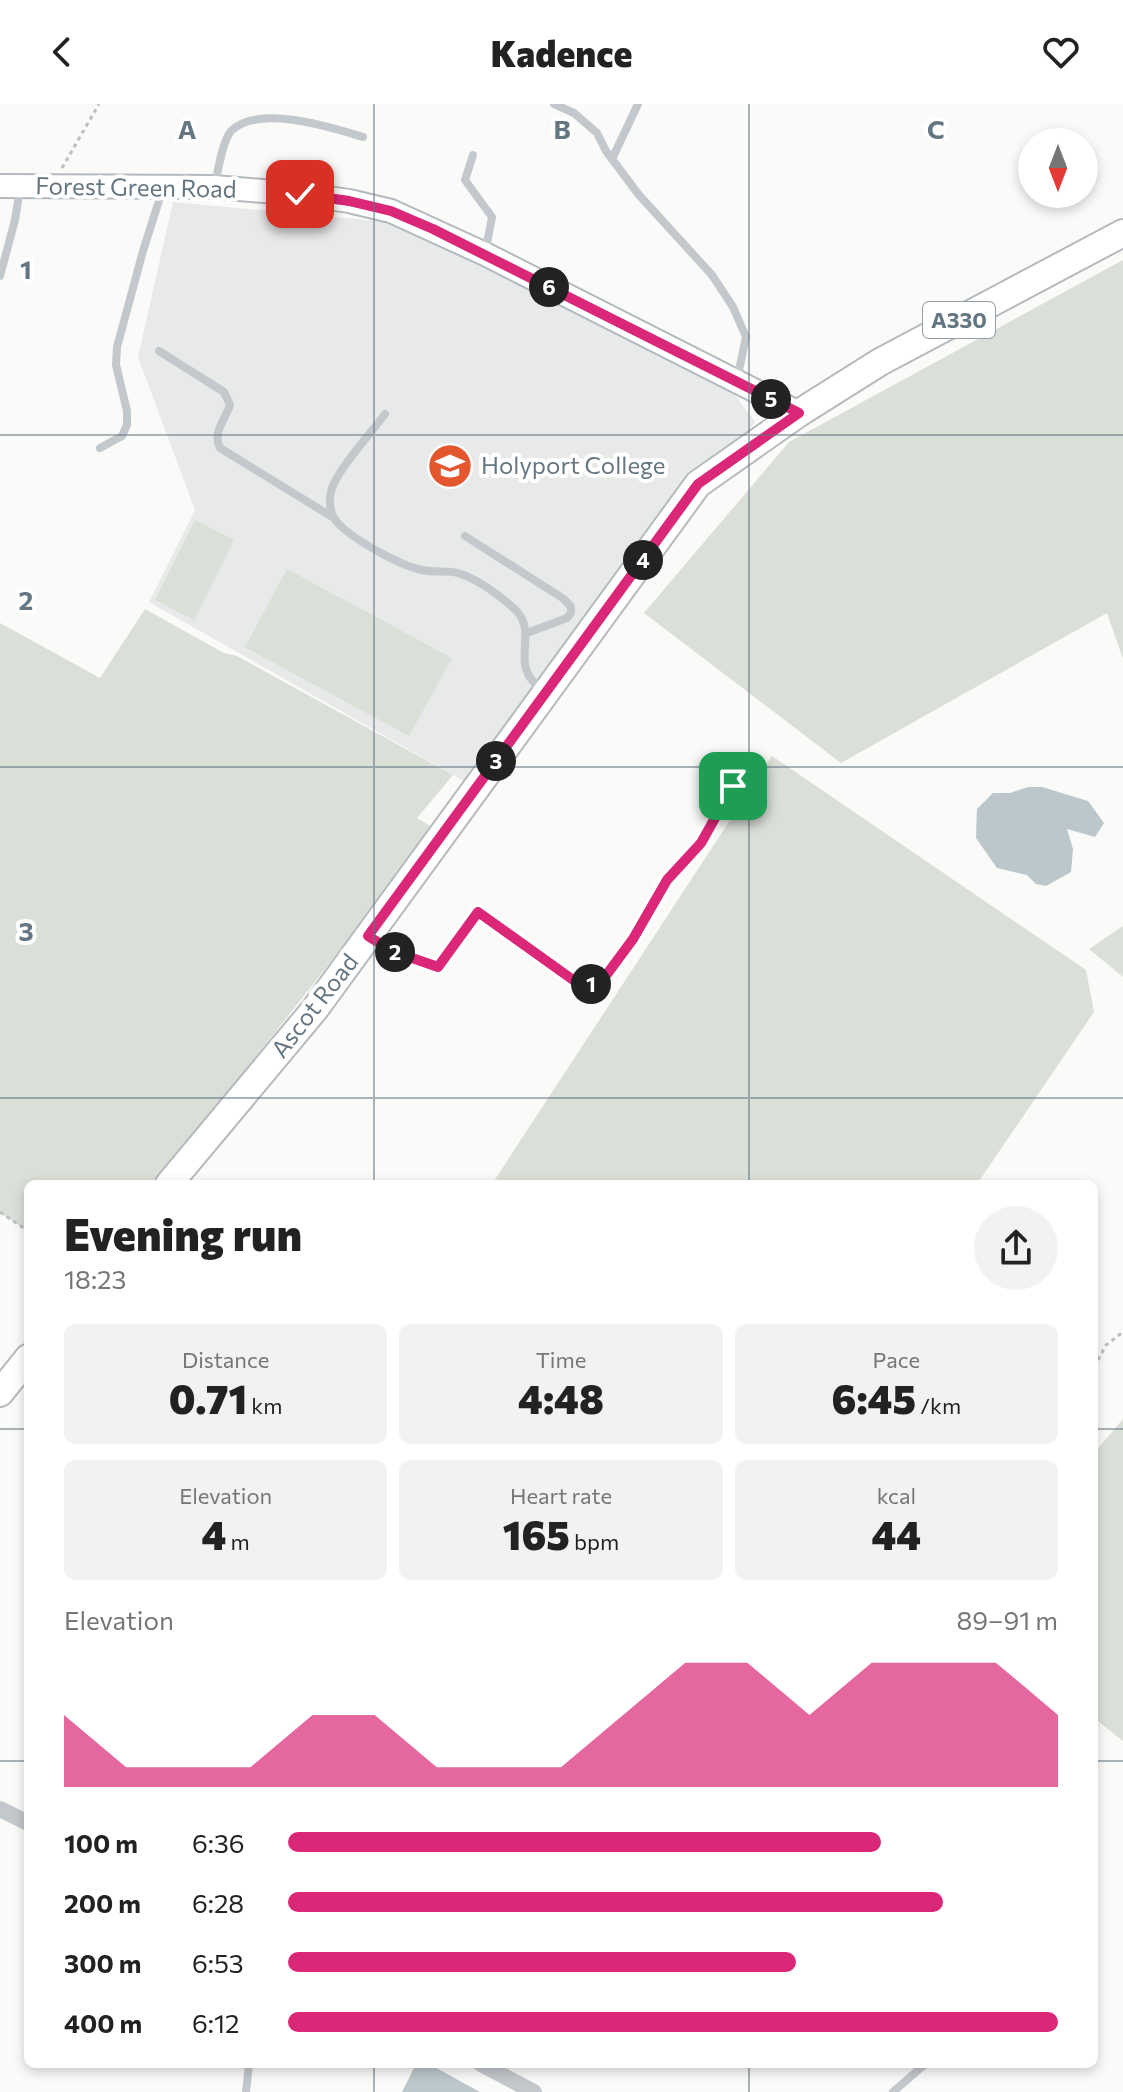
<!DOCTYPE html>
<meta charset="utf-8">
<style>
:root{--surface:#fff;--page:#f2f2f2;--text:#222;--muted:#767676;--accent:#db2777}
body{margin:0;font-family:Commissioner,sans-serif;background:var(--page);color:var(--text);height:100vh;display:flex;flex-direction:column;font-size:30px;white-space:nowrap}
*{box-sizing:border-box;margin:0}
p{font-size:26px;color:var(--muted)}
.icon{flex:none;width:44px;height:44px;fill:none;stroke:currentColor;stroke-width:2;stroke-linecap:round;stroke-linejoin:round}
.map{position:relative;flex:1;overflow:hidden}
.sheet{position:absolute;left:24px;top:1076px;width:1074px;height:888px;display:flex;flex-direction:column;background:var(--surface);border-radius:12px;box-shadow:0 4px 12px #0003}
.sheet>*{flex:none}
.needle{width:52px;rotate:180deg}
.tools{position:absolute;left:1018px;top:24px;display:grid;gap:16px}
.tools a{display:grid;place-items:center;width:80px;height:80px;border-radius:50%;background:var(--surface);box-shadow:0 4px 12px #0003;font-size:40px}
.pin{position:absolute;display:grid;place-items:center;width:68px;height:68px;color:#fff;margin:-34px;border-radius:16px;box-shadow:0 4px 12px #0006}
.km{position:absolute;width:40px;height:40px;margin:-20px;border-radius:50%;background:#222;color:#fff;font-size:22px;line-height:40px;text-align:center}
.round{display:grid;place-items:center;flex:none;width:84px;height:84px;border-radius:42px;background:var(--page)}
.head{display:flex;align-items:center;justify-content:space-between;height:136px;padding:0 40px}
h1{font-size:44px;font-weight:800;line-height:60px}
.metrics{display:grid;grid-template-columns:repeat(3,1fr);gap:12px;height:136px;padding:8px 40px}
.metrics div{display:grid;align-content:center;border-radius:12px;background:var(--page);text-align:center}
.metrics b{font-size:40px;font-weight:800}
.metrics small{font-size:22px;font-weight:400}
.metrics p{font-size:22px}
.chart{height:224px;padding:16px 40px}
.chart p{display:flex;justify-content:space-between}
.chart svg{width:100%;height:144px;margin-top:8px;fill:var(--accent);opacity:.7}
ul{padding:0 40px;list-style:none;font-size:26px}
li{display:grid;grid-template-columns:128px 96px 1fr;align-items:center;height:60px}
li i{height:20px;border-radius:10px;background:var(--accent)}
header{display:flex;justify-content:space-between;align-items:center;height:104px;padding:0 40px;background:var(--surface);font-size:36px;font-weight:800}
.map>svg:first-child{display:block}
.built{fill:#e8e9e9}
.green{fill:#dadfd7}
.water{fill:#bbc7cb}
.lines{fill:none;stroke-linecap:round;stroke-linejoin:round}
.secondary-casing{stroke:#b3babf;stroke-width:26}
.primary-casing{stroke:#b5babe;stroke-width:30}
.path{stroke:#bbbfc2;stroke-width:3;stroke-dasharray:4 4;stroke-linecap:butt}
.lane{stroke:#c3c8cc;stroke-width:8}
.street{stroke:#c3c8cc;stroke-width:16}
.secondary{stroke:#fff;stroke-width:22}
.primary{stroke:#fff;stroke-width:26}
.route-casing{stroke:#fff;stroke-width:16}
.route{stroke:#db2777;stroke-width:10}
.grid{fill:none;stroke:#657683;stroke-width:2;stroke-opacity:0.55}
.labels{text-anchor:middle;stroke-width:8;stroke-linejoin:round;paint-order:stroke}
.shield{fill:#fff;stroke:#939fa8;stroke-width:2}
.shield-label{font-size:22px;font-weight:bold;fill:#657683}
.street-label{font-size:24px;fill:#657683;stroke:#fff}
.poi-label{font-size:24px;fill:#657683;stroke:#fff;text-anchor:start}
.grid-label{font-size:26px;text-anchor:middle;font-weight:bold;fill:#657683;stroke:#fff;stroke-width:8;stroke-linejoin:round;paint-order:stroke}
</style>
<header><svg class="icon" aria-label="back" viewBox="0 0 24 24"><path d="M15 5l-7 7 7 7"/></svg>Kadence<svg class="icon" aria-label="heart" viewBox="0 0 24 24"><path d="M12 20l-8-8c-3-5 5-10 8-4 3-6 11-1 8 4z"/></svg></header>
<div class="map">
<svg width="1123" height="1988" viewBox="0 0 1123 1988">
<rect width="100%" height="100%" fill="#fafaf8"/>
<path class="built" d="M173 98 421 121 732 287 755 318 471 681 149 498 195 406 138 253Z"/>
<path class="green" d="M1123 156V555L1107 509 841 659 644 509 789 338Z
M195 416 234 436 194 516 155 496Z
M287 465 452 554 409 632 245 543Z
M145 505 224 549 237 552 453 671 417 714 435 725 156 1080H28V1127L0 1109V519L100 574Z
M772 652 1086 866 1094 908 977 1080H492Z
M1123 822V873L1089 845Z
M1123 1315V1637L1094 1614V1349Z"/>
<path class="water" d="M1028 683H1042L1088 697 1104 719 1095 733 1067 725 1073 745 1071 768 1046 782 1036 780 1027 771 997 764 976 734 977 705 993 689H1010Z
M416 1960H429L480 1988H402Z"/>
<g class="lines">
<g class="secondary-casing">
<path id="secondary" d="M0 82 214 83 300 90 349 97 391 107 485 150 799 309"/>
</g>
<g class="primary-casing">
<path id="primary" d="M169 1080 315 905 698 380 799 309 880 258 1123 129
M0 1289 28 1254"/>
</g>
<path class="path" d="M62 64 99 0
M0 1108 28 1127
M1094 1263 1106 1241 1123 1228"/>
<path class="lane" d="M554 0 574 9 597 29 606 47 639 91 712 171 733 203 746 233 737 276
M473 51 465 76 492 113 485 150
M612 55 638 0
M215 81C218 67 222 38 231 27 258 0 330 23 363 33
M0 172 15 116 19 91 22 83
M159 247 224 288 230 301C225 316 212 329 220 344L334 414
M385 310C371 329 339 364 332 384 329 393 329 406 334 414 345 432 401 462 422 466 434 469 447 466 458 469 477 475 496 489 510 501 545 528 504 557 542 586
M100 344 122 332 127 321V307L116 261 117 243 143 147 163 84
M465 432 564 495 571 503V509L567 514 527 529
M372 835 392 847 438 863 478 808 576 878 599 881 633 835 667 776 701 739 733 682
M246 1988 249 1960
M893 1988 924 1961"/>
<path class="street" d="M0 1705 28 1719
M481 1960 534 1988"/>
<use href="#secondary" class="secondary"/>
<use href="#primary" class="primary"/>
</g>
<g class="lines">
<g class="route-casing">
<path id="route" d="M300 90 349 97 391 107 433 125 799 309 698 380 368 832 392 847 438 863 478 808 576 878 599 881 633 835 667 776 701 739 733 682"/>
</g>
<use href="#route" class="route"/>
</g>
<path class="grid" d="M374 0V1080M749 0V1080M0 331H1123M0 663H1123M0 994H1123M0 1325H28M1094 1325H1123M0 1657H28M1094 1657H1123M374 1960V1988M749 1960V1988"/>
<defs>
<g id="school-disc" transform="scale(2.3)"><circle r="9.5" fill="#e4572e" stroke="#fff"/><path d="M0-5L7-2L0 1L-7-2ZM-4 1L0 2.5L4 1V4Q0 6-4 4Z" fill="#fff"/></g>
</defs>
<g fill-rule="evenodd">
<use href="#school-disc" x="450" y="362"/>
</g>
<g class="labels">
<rect class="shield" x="923" y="198" width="72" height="36" rx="6"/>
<g class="shield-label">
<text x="959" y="224">A330</text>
</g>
<g class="street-label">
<text transform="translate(136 84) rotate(1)" y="8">Forest Green Road</text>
<text transform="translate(315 902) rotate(-52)" y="8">Ascot Road</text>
</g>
<g class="poi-label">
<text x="481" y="370">Holyport College</text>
</g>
</g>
<g class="grid-label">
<text x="187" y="35">A</text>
<text x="562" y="35">B</text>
<text x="936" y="35">C</text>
<text x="26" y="175">1</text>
<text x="26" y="506">2</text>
<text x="26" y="837">3</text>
</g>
</svg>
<div class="tools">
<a><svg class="needle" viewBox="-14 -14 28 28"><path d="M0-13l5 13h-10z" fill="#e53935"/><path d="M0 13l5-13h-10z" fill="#767676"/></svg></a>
</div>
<div class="pin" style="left:733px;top:682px;background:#1e9e55"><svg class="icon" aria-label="arrive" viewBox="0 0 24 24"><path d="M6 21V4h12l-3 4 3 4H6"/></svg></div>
<div class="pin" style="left:300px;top:90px;background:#d93025"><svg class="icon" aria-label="check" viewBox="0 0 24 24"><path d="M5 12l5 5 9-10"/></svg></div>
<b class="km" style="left:591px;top:880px">1</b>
<b class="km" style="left:395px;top:848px">2</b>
<b class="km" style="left:496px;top:657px">3</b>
<b class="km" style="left:643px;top:456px">4</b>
<b class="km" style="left:771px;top:295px">5</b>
<b class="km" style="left:549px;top:183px">6</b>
<section class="sheet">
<div class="head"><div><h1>Evening run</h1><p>18:23</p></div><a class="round"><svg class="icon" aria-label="share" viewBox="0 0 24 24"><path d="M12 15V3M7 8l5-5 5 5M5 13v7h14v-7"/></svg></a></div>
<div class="metrics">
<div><p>Distance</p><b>0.71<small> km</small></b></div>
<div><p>Time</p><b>4:48</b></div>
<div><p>Pace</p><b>6:45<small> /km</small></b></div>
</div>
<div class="metrics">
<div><p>Elevation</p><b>4<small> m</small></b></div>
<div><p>Heart rate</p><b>165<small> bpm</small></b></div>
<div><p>kcal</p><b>44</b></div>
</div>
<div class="chart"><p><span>Elevation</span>89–91 m</p>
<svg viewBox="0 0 160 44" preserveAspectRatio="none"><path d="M0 44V22L10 38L20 38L30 38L40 22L50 22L60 38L70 38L80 38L90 22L100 6L110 6L120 22L130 6L140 6L150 6L160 22V44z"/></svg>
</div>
<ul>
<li><b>100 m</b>6:36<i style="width:77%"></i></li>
<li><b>200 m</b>6:28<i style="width:85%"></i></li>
<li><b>300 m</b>6:53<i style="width:66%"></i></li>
<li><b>400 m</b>6:12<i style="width:100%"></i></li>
</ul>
</section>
</div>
